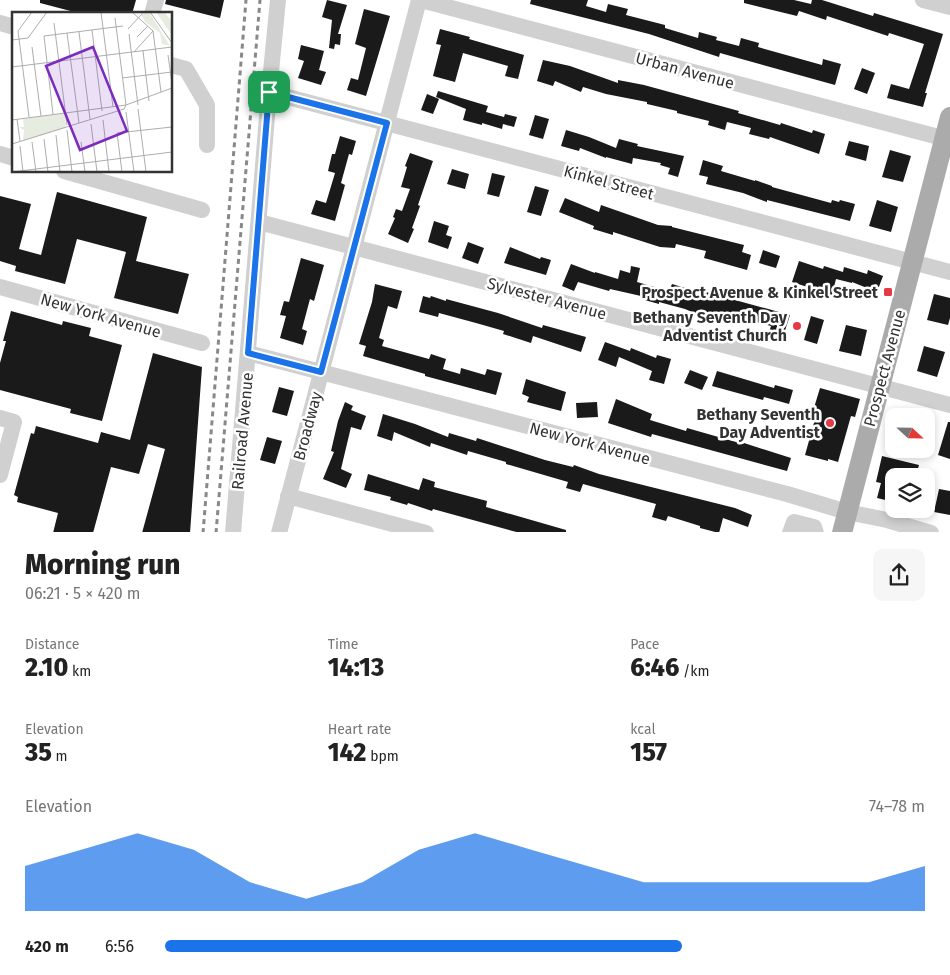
<!DOCTYPE html>
<meta charset="utf-8">
<style>
:root{--surface:#fff;--page:#f6f6f6;--text:#222;--muted:#767676;--accent:#1a73e8}
body{margin:0;font-family:"Fira Sans",sans-serif;background:var(--page);color:var(--text);height:100vh;display:flex;flex-direction:column;font-size:19px;white-space:nowrap}
*{box-sizing:border-box;margin:0}
p{font-size:16px;color:var(--muted)}
.icon{flex:none;width:28px;height:28px;fill:none;stroke:currentColor;stroke-width:2;stroke-linecap:round;stroke-linejoin:round}
.map{position:relative;height:532px;overflow:hidden}
.side{display:flex;flex-direction:column;background:var(--surface);flex:1}
.side>*{flex:none}
.needle{width:32px;rotate:112deg}
.buttons{position:absolute;left:885px;top:408px;display:grid;gap:10px}
.buttons a{display:grid;place-items:center;width:50px;height:50px;border-radius:10px;background:var(--surface);box-shadow:0 2px 8px #0003;font-size:25px}
.pin{position:absolute;display:grid;place-items:center;width:42px;height:42px;color:#fff;margin:-21px;border-radius:10px;box-shadow:0 2px 8px #0006}
.round{display:grid;place-items:center;flex:none;width:52px;height:52px;border-radius:10px;background:var(--page)}
.summary{display:flex;align-items:center;justify-content:space-between;height:85px;padding:0 25px}
h1{font-size:28px;font-weight:800;line-height:38px}
.figures{display:grid;grid-template-columns:repeat(3,1fr);gap:8px;height:85px;padding:5px 25px}
.figures div{display:grid;align-content:center}
.figures b{font-size:25px;font-weight:800}
.figures small{font-size:14px;font-weight:400}
.figures p{font-size:14px}
.chart{height:140px;padding:10px 25px}
.chart p{display:flex;justify-content:space-between}
.chart svg{width:100%;height:90px;margin-top:5px;fill:var(--accent);opacity:.7}
ul{padding:0 25px;list-style:none;font-size:16px}
li{display:grid;grid-template-columns:80px 60px 1fr;align-items:center;height:38px}
li i{height:12px;border-radius:6px;background:var(--accent)}
.map>svg:first-child{display:block}
.building{fill:#1a1a1a}
.lines{fill:none;stroke-linecap:round;stroke-linejoin:round}
.minor{stroke:#d0d0d0;stroke-width:16}
.major{stroke:#ababab;stroke-width:20}
.rail{stroke:#888;stroke-width:3;stroke-dasharray:5 4;stroke-linecap:butt}
.route-casing{stroke:#fff;stroke-width:10}
.route{stroke:#1a73e8;stroke-width:6}
.poi-dot{fill:#e63946;stroke:#fff;stroke-width:2}
.labels{text-anchor:middle;stroke-width:5;stroke-linejoin:round;paint-order:stroke}
.street-label{font-size:16px;fill:#333;stroke:#fff}
.poi-label{font-size:16px;font-weight:bold;fill:#333;stroke:#fff;text-anchor:end}
.inset-road{fill:none;stroke:#adadad;stroke-width:1}
.view{fill:#7b2cbf;fill-opacity:0.15;stroke:#7b2cbf;stroke-width:2.5}
.inset-edge{fill:none;stroke:#333;stroke-width:2.5}
</style>
<div class="map">
<svg width="950" height="533" viewBox="0 0 950 533">
<rect width="100%" height="100%" fill="#fff"/>
<path class="building" d="M40 0H136L132 14H82L40 3Z
M166 0H224L220 18 165 4Z
M327 0 347 5 338 34H341L340 45 335 44 334 49 329 48 332 20 322 17Z
M531 0H588L586 6 606 12 608 4 628 9 626 15 665 25V28L698 38 699 32 717 37 716 40 739 46 741 38 759 43 758 47 822 65 823 59 841 64 835 85 720 53 719 57 649 34 530 4Z
M744 0H794L811 4 812 0H822L873 16 874 13 943 34 925 93H927L923 107 887 98 891 84 909 89 924 44 889 33 888 36 827 16 826 20 799 11 797 16 744 3Z
M364 9 390 16 366 96 347 90 351 78 358 80 366 48 355 44Z
M440 29 470 37 469 39 524 55 518 79 505 76 508 66 463 53 455 82 433 76 441 45 436 44Z
M301 45 324 51 319 70 326 72 321 85 298 78 304 61 298 59Z
M543 60 570 66 618 83V80L644 85 739 111 738 113 780 125 781 123 812 133 813 130 825 134 819 154 770 137 769 139 749 134 751 128 727 122 725 130 708 125 709 121 677 113V111L647 104V102L606 94 583 87 581 92 555 81 553 86 537 81Z
M862 68 875 73 867 94 854 89Z
M438 91 488 106 486 112 504 117 505 114 517 117 514 127 503 124 502 129 482 123V125L463 120 466 109 436 97Z
M427 94 439 99 433 114 421 110Z
M535 115 549 119 543 139 529 135Z
M566 130 589 137 616 148 619 139 638 144 637 146 684 156 678 177 668 174 670 168 660 165 661 163 633 158 632 164 606 157V158L580 148 579 151 561 146Z
M340 136 356 141 352 155 349 154 341 183 345 185 335 221 311 214 316 200 326 203 335 173 328 171 332 154H335Z
M849 141 869 146 866 161 845 155Z
M890 150 911 156 903 182 882 177Z
M410 153 433 161 418 205 420 206 412 228 414 229 408 243 388 234 395 218 393 217 396 209 402 211 410 189 401 187 407 167 405 166Z
M703 160 723 166 721 171 755 181V180L772 186V187L831 203 832 200 839 202 840 200 855 204 850 221 767 200V202L743 193 706 184 708 177 699 175Z
M452 169 469 174 465 189 447 184Z
M492 173 505 176 499 197 487 194Z
M535 186 549 190 541 216 527 212Z
M57 192 147 217 136 261 189 274 178 314 114 298 126 252 77 239 65 284 15 271 16 266 0 261V196L31 204 19 249 41 255Z
M565 198 599 212 601 205 658 225 672 226V227L744 245 742 252 751 255 747 270 704 258 706 251 676 244 675 248 660 247 613 232V235L593 229 594 226 559 212Z
M877 200 898 207 891 232 869 226Z
M434 221 449 226 446 235 452 237 448 249 428 242Z
M468 242 484 248 478 264 462 258Z
M510 247 540 259 541 257 551 260 546 275 504 263Z
M763 250 780 256 776 268 759 263Z
M301 258 324 265 314 301 310 299 302 329 307 331 303 345 280 338 286 316 280 315 284 301 289 302Z
M799 261 823 269 824 266 843 272 844 267 867 274 868 270 883 276 877 292 852 282V283L836 279 832 295 792 282Z
M571 264 595 273V272L618 279 620 270 630 273 631 266 640 268 637 282 669 291 672 284 698 292 699 289 724 299V297L790 315 783 337 769 332 771 326 734 316 732 324 704 317 685 309 659 302V304L641 299V296L610 289 609 291 578 282 574 291 562 286Z
M375 284 402 291 397 309 388 306 379 338 384 340 382 346 429 359 431 354 446 359 443 369 460 374 461 368 485 375 487 369 502 373 496 395 425 376V374L363 356 366 346 359 344 372 302Z
M934 294 950 298V318L948 325 927 320Z
M423 296 430 298 431 296 446 301V299L498 313 542 328 543 325 586 337 581 352 533 336 531 343 503 334 504 331 476 323 439 313 438 317 419 312Z
M11 311 62 325 63 321 91 328 89 336 122 345 102 421 70 413 71 409 0 390V363L6 341H3Z
M811 316 824 320 817 344 804 340Z
M846 325 867 330 861 356 839 351Z
M605 342 630 351 631 348 656 358 657 355 671 359 664 384 649 380 652 371 619 357 616 367 598 360Z
M924 346 945 352 937 377 917 371Z
M153 353 202 367 190 533H142L165 449 148 444 139 474 111 467 93 533H53L58 513 17 502 18 497 14 495 31 433 34 434 36 426 98 443 101 432 130 440Z
M690 370 708 377 702 390 684 383Z
M717 371 774 388 775 385 793 390 789 404 764 397 763 400 712 386Z
M526 379 566 392 561 411 527 402 529 397 522 394Z
M279 387 294 391 287 416 272 412Z
M820 388 860 399 855 417 851 416 838 462 828 459V461L805 455 817 412 813 411Z
M616 399 652 414 650 420 686 431 687 428 743 444 744 443 791 458 787 471 652 434 651 437 608 423Z
M345 402 353 406 351 410 366 416 361 430 351 427 341 469 352 474 346 488 323 479 334 452 331 451 338 421Z
M597 402 598 417 577 418 576 403Z
M383 414 415 424 448 437 449 433 476 441 477 438 545 460 573 467 574 465 599 474 735 508 752 515 748 527 723 518 719 533 700 528V526L668 516 666 521 652 517 656 504 583 484 580 492 566 488 568 482 506 464V462L468 451 467 455 431 443 430 447 394 432 392 441 377 436Z
M948 422H950V459L938 455Z
M267 437 282 441 275 464 260 460Z
M882 456 919 465 916 476H894V502L877 498 881 483 876 482Z
M368 474 419 490 423 478 435 482 434 487 487 501 486 507 566 530V533H520L433 509 432 511 408 503 407 505 390 500 391 497 364 490Z
M939 489 950 491V515L934 512Z"/>
<g class="lines">
<path class="minor" d="M421 0 950 140
M923 0 950 7
M152 14 156 0
M0 23 14 27
M171 65 186 69 207 105V145
M269 92 950 272
M0 154 14 158
M64 171 202 210
M259 222 950 405
M0 287 202 343
M248 353 787 494 847 512 887 520 931 533
M0 418 14 422 0 475
M288 496 426 533
M233 533 269 92 278 0
M279 533 419 0
M790 533 794 522 814 527 816 533"/>
<path class="major" d="M842 533 950 117"/>
<path class="rail" d="M203 533 246 0
M216 533 260 0"/>
</g>
<g class="lines">
<g class="route-casing">
<path id="route" d="M269 92 387 123 321 372 248 353Z"/>
</g>
<use href="#route" class="route"/>
</g>
<g class="poi-dot">
<rect x="883" y="287" width="10" height="10" rx="2.5"/>
<circle cx="797" cy="326" r="5"/>
<circle cx="830" cy="423" r="5"/>
</g>
<g class="labels">
<g class="street-label">
<text transform="translate(685 70) rotate(15)" y="6">Urban Avenue</text>
<text transform="translate(609 182) rotate(15)" y="6">Kinkel Street</text>
<text transform="translate(547 298) rotate(15)" y="6">Sylvester Avenue</text>
<text transform="translate(101 315) rotate(16)" y="6">New York Avenue</text>
<text transform="translate(884 368) rotate(-75)" y="6">Prospect Avenue</text>
<text transform="translate(307 426) rotate(-75)" y="6">Broadway</text>
<text transform="translate(242 431) rotate(-85)" y="6">Railroad Avenue</text>
<text transform="translate(590 443) rotate(15)" y="6">New York Avenue</text>
</g>
<g class="poi-label">
<text x="878" y="298">Prospect Avenue &amp; Kinkel Street</text>
<text x="787" y="323">Bethany Seventh Day<tspan x="787" dy="18">Adventist Church</tspan></text>
<text x="820" y="420">Bethany Seventh<tspan x="820" dy="18">Day Adventist</tspan></text>
</g>
</g>
<g transform="translate(12 12)">
<rect width="160" height="160" fill="#fff"/>
<path d="M128 0H137L158 34 150 32 148 21 133 10ZM144 0H152L160 9V23Z" fill="#e6ecdf"/>
<path d="M53 101 54 116 11 129 12 118 7 115H12L11 107Z" fill="#e6ecdf"/>
<path class="inset-road" d="M89 0 101 95M120 0 141 19 149 80M138 0 160 31M103 6 114 93M42 11 55 113M116 17 130 2M80 18 90 99M67 20 78 107M55 21 67 111M117 22 126 93M125 25 136 14M0 28 16 26 35 0M20 35 29 104M131 39 137 89M122 40 141 19M156 43 160 71M0 55 160 35M110 66 160 60M126 97 134 160M114 100 122 160M41 102 32 24 111 14M17 105 6 19 20 0M5 107 8 129M0 108 114 93 160 76M91 108 97 160M79 112 85 160M55 118 60 160M44 123 48 160M32 127 36 160M20 130 24 160M69 130 73 160M0 132 112 97 114 93M8 134 11 160M0 160 160 140M110 160 105 121 160 115"/>
<path class="view" d="M81 35 115 119 68 138 34 54Z"/>
<rect width="160" height="160" class="inset-edge"/>
</g>
</svg>
<div class="buttons">
<a><svg class="needle" viewBox="-14 -14 28 28"><path d="M0-13l5 13h-10z" fill="#e53935"/><path d="M0 13l5-13h-10z" fill="#767676"/></svg></a>
<a><svg class="icon" aria-label="layers" viewBox="0 0 24 24"><path d="M12 4l9 5-9 5-9-5zM3 14l9 5 9-5"/></svg></a>
</div>
<div class="pin" style="left:269px;top:92px;background:#1e9e55"><svg class="icon" aria-label="arrive" viewBox="0 0 24 24"><path d="M6 21V4h12l-3 4 3 4H6"/></svg></div>
</div>
<section class="side">
<div class="summary"><div><h1>Morning run</h1><p>06:21 · 5 × 420 m</p></div><a class="round"><svg class="icon" aria-label="share" viewBox="0 0 24 24"><path d="M12 15V3M7 8l5-5 5 5M5 13v7h14v-7"/></svg></a></div>
<div class="figures">
<div><p>Distance</p><b>2.10<small> km</small></b></div>
<div><p>Time</p><b>14:13</b></div>
<div><p>Pace</p><b>6:46<small> /km</small></b></div>
</div>
<div class="figures">
<div><p>Elevation</p><b>35<small> m</small></b></div>
<div><p>Heart rate</p><b>142<small> bpm</small></b></div>
<div><p>kcal</p><b>157</b></div>
</div>
<div class="chart"><p><span>Elevation</span>74–78 m</p>
<svg viewBox="0 0 160 44" preserveAspectRatio="none"><path d="M0 44V22L10 14L20 6L30 14L40 30L50 38L60 30L70 14L80 6L90 14L100 22L110 30L120 30L130 30L140 30L150 30L160 22V44z"/></svg>
</div>
<ul>
<li><b>420 m</b>6:56<i style="width:68%"></i></li>
</ul>
</section>
